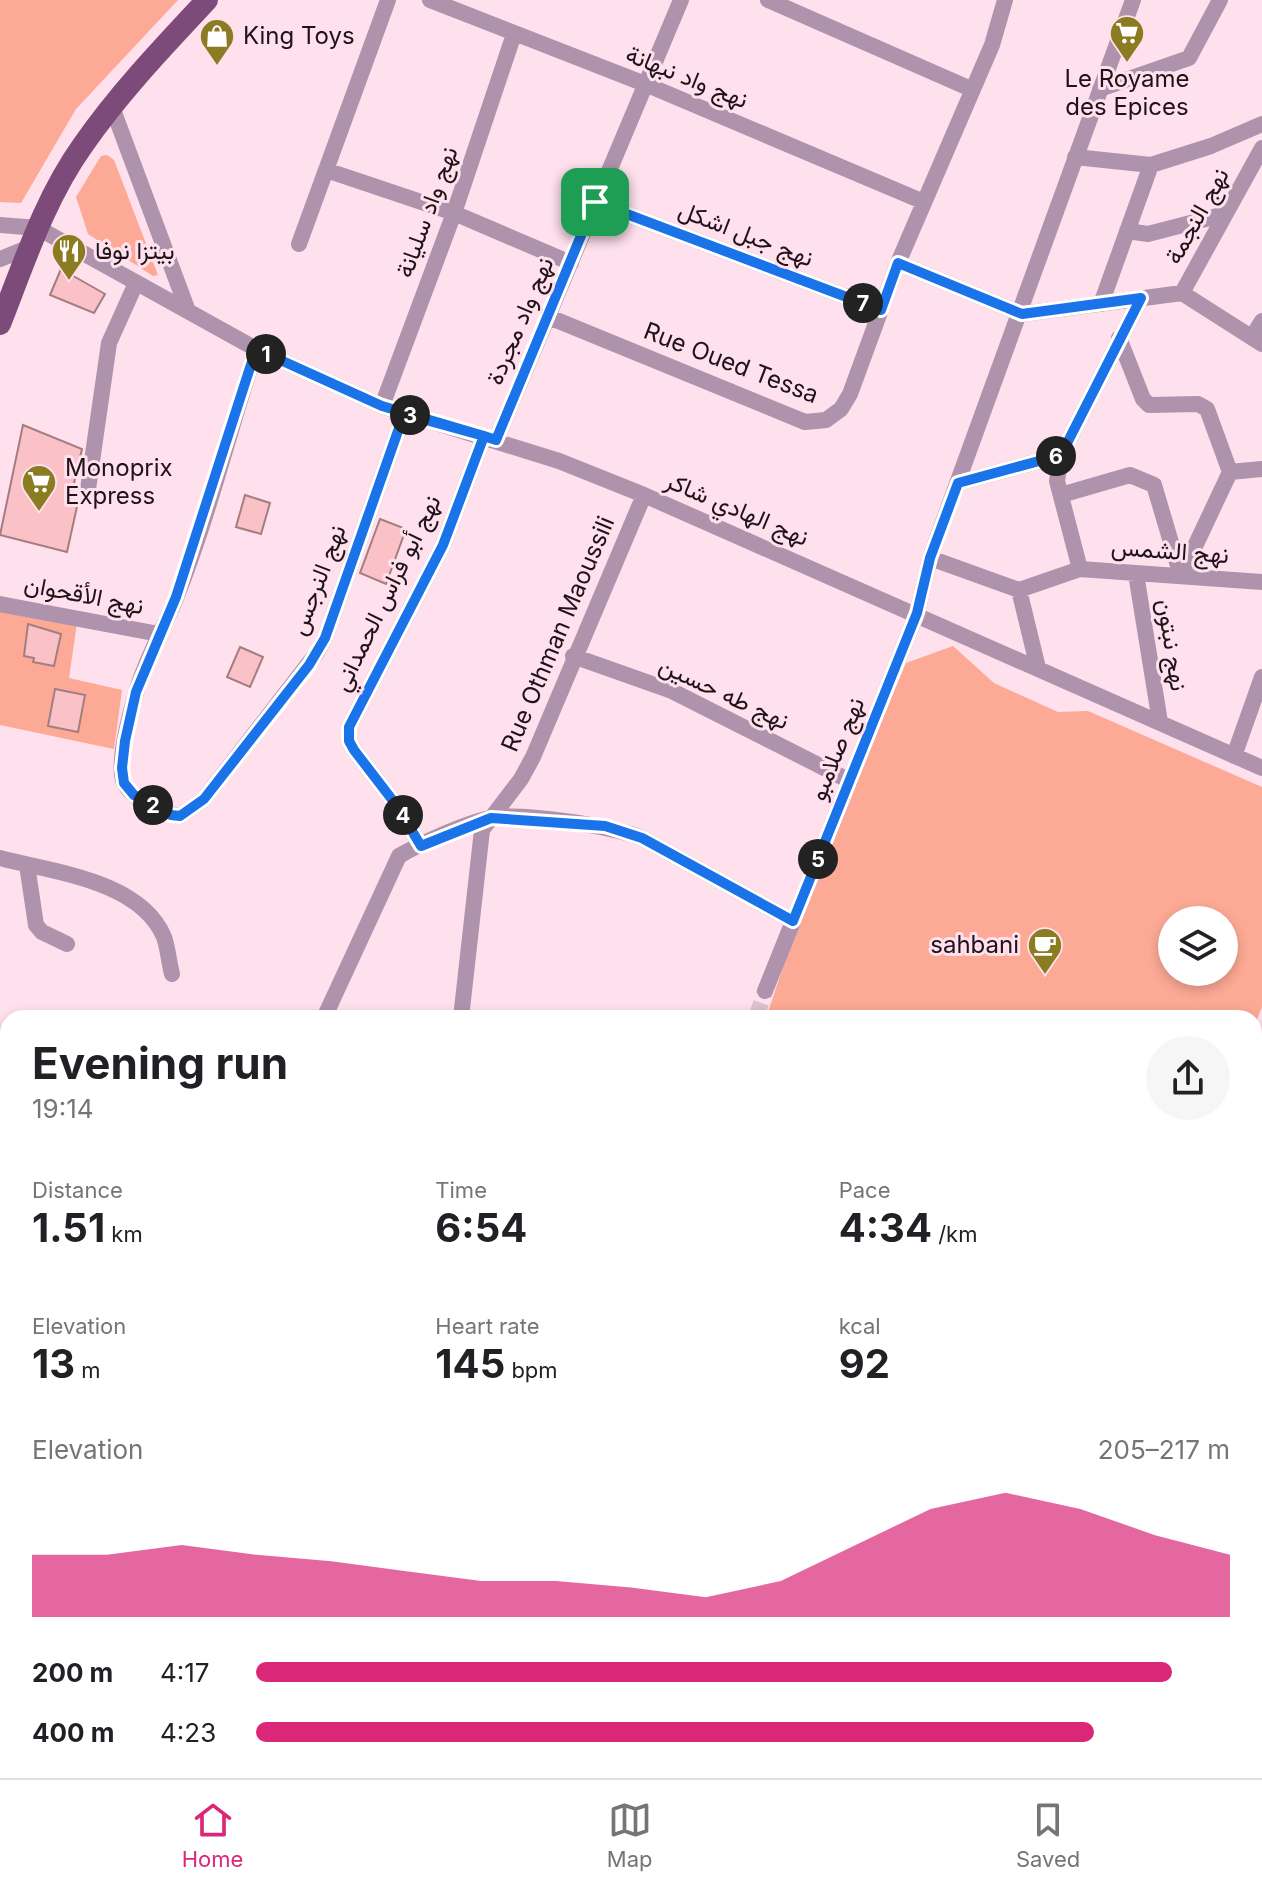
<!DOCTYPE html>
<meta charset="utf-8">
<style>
:root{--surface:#fff;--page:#f6f6f6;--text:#202124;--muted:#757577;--line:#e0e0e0;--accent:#db2777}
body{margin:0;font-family:Inter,Vazirmatn,sans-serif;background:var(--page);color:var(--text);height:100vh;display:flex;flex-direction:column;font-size:30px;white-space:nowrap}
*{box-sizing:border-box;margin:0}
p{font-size:26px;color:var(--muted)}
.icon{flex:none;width:44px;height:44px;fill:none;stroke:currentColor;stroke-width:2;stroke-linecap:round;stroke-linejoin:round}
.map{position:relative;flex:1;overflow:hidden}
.details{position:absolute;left:0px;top:1010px;width:1262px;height:768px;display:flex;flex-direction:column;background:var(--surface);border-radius:24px 24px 0 0;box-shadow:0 4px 12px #0003}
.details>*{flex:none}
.controls{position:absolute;left:1158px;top:906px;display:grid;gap:16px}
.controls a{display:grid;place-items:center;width:80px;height:80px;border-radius:50%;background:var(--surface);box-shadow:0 4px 12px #0003;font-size:40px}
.pin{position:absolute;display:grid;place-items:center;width:68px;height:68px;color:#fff;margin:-34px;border-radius:16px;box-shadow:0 4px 12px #0006}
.km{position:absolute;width:40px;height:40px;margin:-20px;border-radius:50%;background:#222;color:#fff;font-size:22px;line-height:40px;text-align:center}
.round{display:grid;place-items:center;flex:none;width:84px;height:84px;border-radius:42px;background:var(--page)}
.headline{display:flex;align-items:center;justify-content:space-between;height:136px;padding:0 32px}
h1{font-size:44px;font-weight:700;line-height:60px}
.metrics{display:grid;grid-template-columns:repeat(3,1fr);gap:12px;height:136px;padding:8px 32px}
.metrics div{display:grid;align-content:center}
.metrics b{font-size:40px;font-weight:700}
.metrics small{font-size:22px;font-weight:400}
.metrics p{font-size:22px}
.chart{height:224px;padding:16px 32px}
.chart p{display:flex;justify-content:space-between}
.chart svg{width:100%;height:144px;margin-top:8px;fill:var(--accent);opacity:.7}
ul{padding:0 32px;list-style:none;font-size:26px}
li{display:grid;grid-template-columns:128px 96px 1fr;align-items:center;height:60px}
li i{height:20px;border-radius:10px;background:var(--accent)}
.menu{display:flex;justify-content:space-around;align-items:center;height:112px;border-top:2px solid var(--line);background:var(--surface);font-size:22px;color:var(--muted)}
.menu a{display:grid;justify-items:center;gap:4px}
.menu .on{color:var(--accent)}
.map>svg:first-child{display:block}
.built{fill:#f6d1e0}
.green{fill:#fca995;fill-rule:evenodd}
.building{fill:#fac2c7;stroke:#a47d81;stroke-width:2}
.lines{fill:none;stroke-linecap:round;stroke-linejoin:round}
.minor-tunnel{stroke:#ddc1cd;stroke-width:16;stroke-dasharray:16 8;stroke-linecap:butt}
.minor{stroke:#af93ad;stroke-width:16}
.major{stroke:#7c4b79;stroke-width:22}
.route-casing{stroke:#fff;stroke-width:16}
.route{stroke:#1a73e8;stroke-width:10}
.labels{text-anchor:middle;stroke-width:6;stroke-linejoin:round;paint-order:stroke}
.poi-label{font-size:24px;fill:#1f1218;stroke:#ffe0ed;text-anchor:start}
.street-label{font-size:24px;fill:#1f1218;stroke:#ffe0ed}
</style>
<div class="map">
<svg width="1262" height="1778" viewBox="0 0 1262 1778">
<rect width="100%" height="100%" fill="#ffe0ed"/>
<path class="built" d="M1254 1362 1262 1367V1778H959L943 1770H1254Z"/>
<path class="green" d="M0 0H178L76 109 21 203 0 202Z
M107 155 114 160 158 275 153 276 88 234 76 197 101 156Z
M0 609 77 623 69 678 122 690 114 749 0 725Z
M953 646 994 683 1058 712 1088 711 1262 787V1007L1254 1027V1018H766L797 925 906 663ZM1172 920H1224V972H1172Z
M0 1735 8 1740V1770H39L35 1778H0Z
M571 1770H767L775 1778H573Z
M815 1770H943L959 1778H830Z"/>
<path class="building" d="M61 269 105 294 94 313 50 295Z
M23 425 82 449 70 500 78 502 67 552 0 535Z
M245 495 270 503 261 534 236 527Z
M380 519 406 529 386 584 360 573Z
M28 624 61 634 54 666 33 662 34 658 24 656Z
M240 647 263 657 250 687 227 677Z
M55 689 85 695 78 732 48 726Z"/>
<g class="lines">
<path class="minor-tunnel" d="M756 1018 765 991"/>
<path class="minor" d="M430 0 645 84 924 202
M768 0 971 89
M1100 89 1189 58 1220 0
M112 107 188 311
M1075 157 1151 165 1211 146 1262 124
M326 170 454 213 571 263
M595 202 881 310
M0 225 38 228 256 349 382 406 559 461 644 495 1262 768
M1127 231 1148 234 1225 214
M299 244 388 0
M0 259 30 247
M898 263 1022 314 1182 293 1262 148
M1182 293 1262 344
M1101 304 1151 165
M549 317 805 422 826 420 841 409 850 394 898 263 992 45 1005 0
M1252 337 1262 321
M1119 338 1143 399 1149 405 1198 404 1207 409 1230 472 1181 576
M256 349C229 432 208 518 176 598 163 630 145 660 136 693 130 714 116 764 124 783 132 799 163 814 180 816L204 799 316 654 325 638 404 414
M382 406 454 213 514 34
M496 440 681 0
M1230 472 1262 469
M958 483 1061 455
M88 489 109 343 136 283
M1061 495 1130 475 1154 485 1181 576
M930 558 1019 590 1080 569 1262 582
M1080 569 1057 481 1061 455 1141 298
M1136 574 1160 722
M1019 590 1038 668
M0 604 159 634
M573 656 672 691 850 781
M1234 756 1262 677
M421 846 397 806 354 750 349 741V727L443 545 484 436
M0 858C52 872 140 880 164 937 168 948 169 963 172 974
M27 865 36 925 42 932 67 944
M765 991 917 613 930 558 1133 0
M324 1018 399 856C421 843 466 823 490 818 523 812 610 826 642 838L793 921
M461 1018 482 830 521 779 533 757 644 495
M1254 1060 1262 1042
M1254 1213 1262 1216
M1254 1350 1262 1355
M0 1406 8 1423
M0 1599 8 1585
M1254 1698 1262 1699
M204 1770 207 1778
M220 1770 235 1778
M418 1770 420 1778
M472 1770 498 1778
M562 1770 563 1778
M791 1770 805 1778
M329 1778 356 1770"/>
<path class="major" d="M0 324C24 263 45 198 83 145 119 93 164 46 207 0"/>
</g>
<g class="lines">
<g class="route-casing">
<path id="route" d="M595 202 496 440 484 436 382 406 256 349 176 597 136 692 125 741 122 768 124 783 134 795 171 815 180 816 204 799 309 665 325 638 404 414 484 436 443 545 349 727V741L354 750 397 806 421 846 491 818 605 826 642 838 793 921 917 613 930 558 958 483 1061 455 1141 298 1022 314 898 263 881 310 595 202"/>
</g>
<use href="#route" class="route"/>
</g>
<defs>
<g id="supermarket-pin" transform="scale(1.8)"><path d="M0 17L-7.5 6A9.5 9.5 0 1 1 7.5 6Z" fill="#8b7b21" stroke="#ffe0ed"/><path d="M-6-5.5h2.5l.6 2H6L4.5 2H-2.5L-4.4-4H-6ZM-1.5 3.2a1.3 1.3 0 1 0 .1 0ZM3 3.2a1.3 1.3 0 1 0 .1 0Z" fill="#fff"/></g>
<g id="shop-pin" transform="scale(1.8)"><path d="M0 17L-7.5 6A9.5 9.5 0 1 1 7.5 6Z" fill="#8b7b21" stroke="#ffe0ed"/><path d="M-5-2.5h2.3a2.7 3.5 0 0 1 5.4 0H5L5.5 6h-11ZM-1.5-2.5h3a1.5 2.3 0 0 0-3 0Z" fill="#fff"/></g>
<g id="restaurant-pin" transform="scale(1.8)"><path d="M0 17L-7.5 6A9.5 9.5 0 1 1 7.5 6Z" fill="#8b7b21" stroke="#ffe0ed"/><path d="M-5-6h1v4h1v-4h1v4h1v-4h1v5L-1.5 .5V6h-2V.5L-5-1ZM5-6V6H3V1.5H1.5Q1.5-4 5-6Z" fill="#fff"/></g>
<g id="cafe-pin" transform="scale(1.8)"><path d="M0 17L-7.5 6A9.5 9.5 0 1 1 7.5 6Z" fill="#8b7b21" stroke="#ffe0ed"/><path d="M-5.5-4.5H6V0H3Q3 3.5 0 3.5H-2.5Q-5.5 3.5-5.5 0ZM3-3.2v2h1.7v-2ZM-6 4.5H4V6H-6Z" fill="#fff"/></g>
</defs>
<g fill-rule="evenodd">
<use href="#supermarket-pin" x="1127" y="33"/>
<use href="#shop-pin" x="217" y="36"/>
<use href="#restaurant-pin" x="69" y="251"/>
<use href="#supermarket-pin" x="39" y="482"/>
<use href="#cafe-pin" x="1045" y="945"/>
</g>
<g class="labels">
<g class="poi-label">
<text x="243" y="44">King Toys</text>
<text x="1127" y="87" text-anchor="middle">Le Royame<tspan x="1127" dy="28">des Epices</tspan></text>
<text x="95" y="259">بيتزا نوفا</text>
<text x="65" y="476">Monoprix<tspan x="65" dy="28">Express</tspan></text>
<text x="1019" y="953" text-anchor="end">sahbani</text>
</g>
<g class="street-label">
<text transform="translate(687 77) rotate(22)" y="8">نهج واد نبهانة</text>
<text transform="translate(427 212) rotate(-70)" y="8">نهج واد سليانة</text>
<text transform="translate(1197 216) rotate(-61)" y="8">نهج النجمة</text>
<text transform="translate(746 234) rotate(21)" y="8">نهج جبل اشكل</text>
<text transform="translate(520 321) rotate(-67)" y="8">نهج واد مجردة</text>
<text transform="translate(731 363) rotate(21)" y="8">Rue Oued Tessa</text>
<text transform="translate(737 509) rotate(23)" y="8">نهج الهادي شاكر</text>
<text transform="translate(1170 551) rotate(4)" y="8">نهج الشمس</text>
<text transform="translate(318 580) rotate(-69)" y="8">نهج النرجس</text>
<text transform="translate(387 593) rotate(-64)" y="8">نهج أبو فراس الحمداني</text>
<text transform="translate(84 595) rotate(11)" y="8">نهج الأقحوان</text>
<text transform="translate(558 634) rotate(-67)" y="8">Rue Othman Maoussili</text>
<text transform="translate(1172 645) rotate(81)" y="8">نهج نبتون</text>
<text transform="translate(724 693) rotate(25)" y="8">نهج طه حسين</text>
<text transform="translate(837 749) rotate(-68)" y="8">نهج صلامبو</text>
</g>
</g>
</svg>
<div class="controls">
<a><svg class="icon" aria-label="layers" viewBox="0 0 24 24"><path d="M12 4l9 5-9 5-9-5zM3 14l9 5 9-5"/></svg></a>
</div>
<div class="pin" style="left:595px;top:202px;background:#1e9e55"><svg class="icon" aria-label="arrive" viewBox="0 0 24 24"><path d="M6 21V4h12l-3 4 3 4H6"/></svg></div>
<b class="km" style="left:266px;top:354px">1</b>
<b class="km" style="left:153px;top:805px">2</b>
<b class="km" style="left:410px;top:415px">3</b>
<b class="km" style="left:403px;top:815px">4</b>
<b class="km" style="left:818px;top:859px">5</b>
<b class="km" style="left:1056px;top:456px">6</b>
<b class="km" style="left:863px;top:303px">7</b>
<section class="details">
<div class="headline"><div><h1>Evening run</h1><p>19:14</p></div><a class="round"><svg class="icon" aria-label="share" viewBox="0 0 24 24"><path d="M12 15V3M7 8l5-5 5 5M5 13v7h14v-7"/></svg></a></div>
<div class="metrics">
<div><p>Distance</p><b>1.51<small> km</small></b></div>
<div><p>Time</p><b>6:54</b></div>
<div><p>Pace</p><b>4:34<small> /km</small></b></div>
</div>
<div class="metrics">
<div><p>Elevation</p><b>13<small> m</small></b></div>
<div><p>Heart rate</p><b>145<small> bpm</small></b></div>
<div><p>kcal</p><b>92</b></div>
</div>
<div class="chart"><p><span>Elevation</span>205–217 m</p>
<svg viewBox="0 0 160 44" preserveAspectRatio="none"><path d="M0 44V25L10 25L20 22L30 25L40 27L50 30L60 33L70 33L80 35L90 38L100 33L110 22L120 11L130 6L140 11L150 19L160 25V44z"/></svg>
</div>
<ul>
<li><b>200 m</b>4:17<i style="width:94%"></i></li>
<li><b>400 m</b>4:23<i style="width:86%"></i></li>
</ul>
</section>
</div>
<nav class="menu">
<a class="on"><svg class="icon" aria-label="home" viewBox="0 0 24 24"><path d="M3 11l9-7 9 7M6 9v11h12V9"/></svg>Home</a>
<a><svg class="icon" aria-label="map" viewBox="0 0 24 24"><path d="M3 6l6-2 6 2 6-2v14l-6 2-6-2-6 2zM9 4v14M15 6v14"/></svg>Map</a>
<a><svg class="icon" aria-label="saved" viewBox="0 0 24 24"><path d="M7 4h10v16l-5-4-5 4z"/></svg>Saved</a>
</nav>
